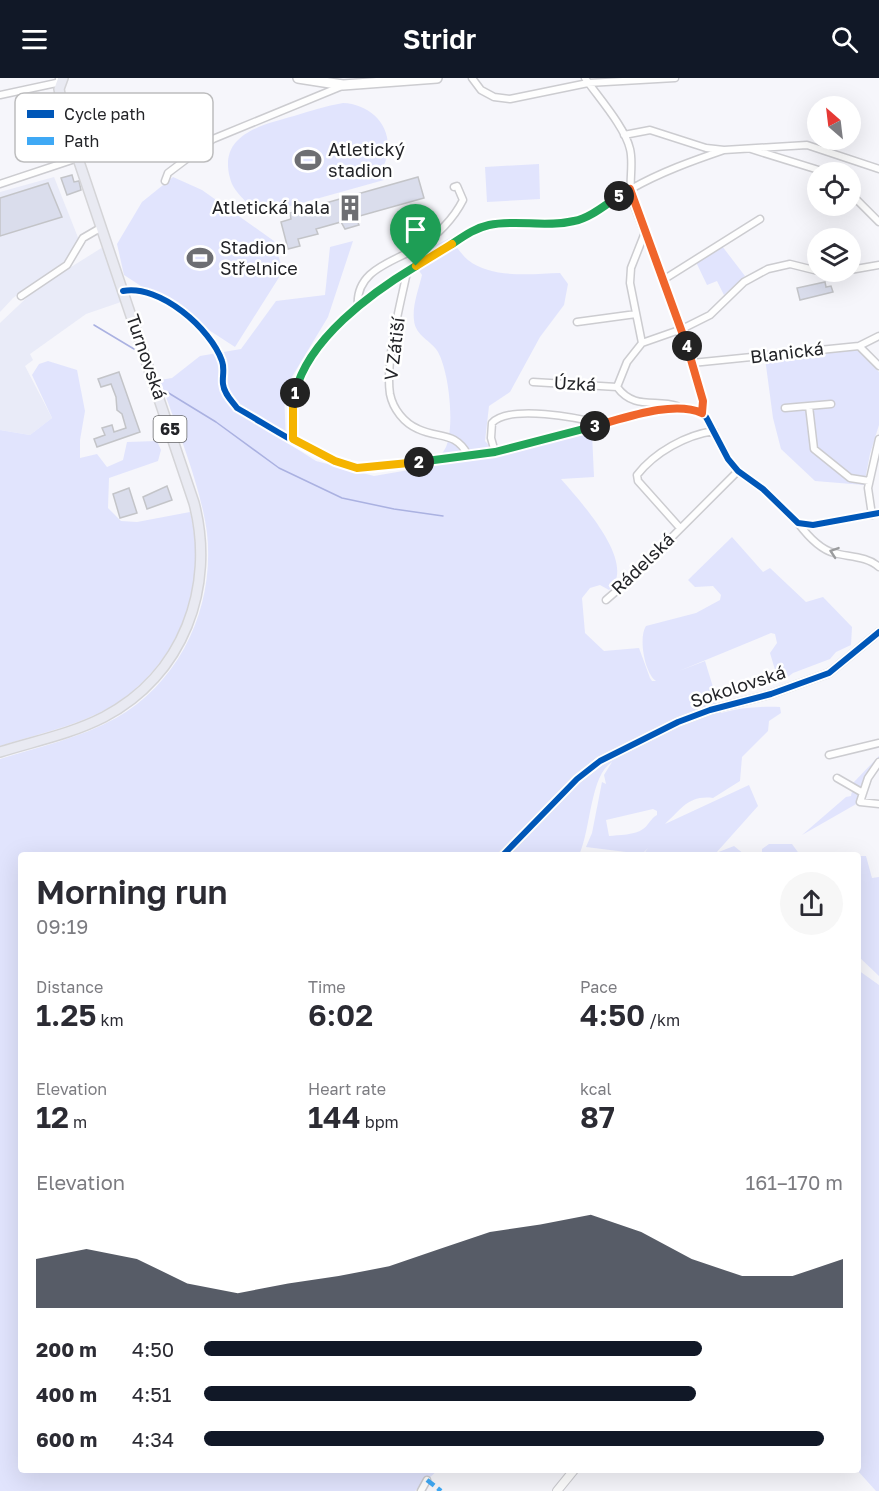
<!DOCTYPE html>
<meta charset="utf-8">
<style>
:root{--surface:#fff;--page:#f7f7f7;--text:#2b2b33;--muted:#7c7c81;--accent:#111827}
body{margin:0;font-family:"Golos Text",sans-serif;background:var(--page);color:var(--text);height:100vh;display:flex;flex-direction:column;font-size:22px;white-space:nowrap}
*{box-sizing:border-box;margin:0}
p{font-size:20px;color:var(--muted)}
.icon{flex:none;width:33px;height:33px;fill:none;stroke:currentColor;stroke-width:2;stroke-linecap:round;stroke-linejoin:round}
.map{position:relative;flex:1;overflow:hidden}
.details{position:absolute;left:18px;top:774px;width:843px;height:621px;display:flex;flex-direction:column;background:var(--surface);border-radius:6px;box-shadow:0 6px 24px #0002}
.details>*{flex:none}
.needle{width:39px;rotate:332deg}
.fabs{position:absolute;left:807px;top:18px;display:grid;gap:12px}
.fabs a{display:grid;place-items:center;width:54px;height:54px;border-radius:50%;background:var(--surface);box-shadow:0 6px 24px #0002;font-size:30px}
.pin{position:absolute;display:grid;place-items:center;width:51px;height:51px;color:#fff;margin:-62px -26px;border-radius:50% 50% 50% 0;rotate:-45deg;box-shadow:0 0 6px #0007}
.pin .icon{rotate:45deg}
.km{position:absolute;width:30px;height:30px;margin:-15px;border-radius:50%;background:#222;color:#fff;font-size:16px;line-height:30px;text-align:center}
.round{display:grid;place-items:center;flex:none;width:63px;height:63px;border-radius:32px;background:var(--page)}
.overview{display:flex;align-items:center;justify-content:space-between;height:102px;padding:0 18px}
h1{font-size:33px;font-weight:600;line-height:45px}
.figures{display:grid;grid-template-columns:repeat(3,1fr);gap:9px;height:102px;padding:6px 18px}
.figures div{display:grid;align-content:center}
.figures b{font-size:30px;font-weight:600}
.figures small{font-size:16px;font-weight:400}
.figures p{font-size:16px}
.chart{height:168px;padding:12px 18px}
.chart p{display:flex;justify-content:space-between}
.chart svg{width:100%;height:108px;margin-top:6px;fill:var(--accent);opacity:.7}
ul{padding:0 18px;list-style:none;font-size:20px}
li{display:grid;grid-template-columns:96px 72px 1fr;align-items:center;height:45px}
li i{height:15px;border-radius:8px;background:var(--accent)}
header{display:flex;justify-content:space-between;align-items:center;height:78px;padding:0 18px;background:var(--accent);color:#fff;font-size:27px;font-weight:600}
.map>svg:first-child{display:block}
.built{fill:#e9ebf8}
.green{fill:#e1e4fd;fill-rule:evenodd}
.lines{fill:none;stroke-linecap:round;stroke-linejoin:round}
.stream{stroke:#aab1e1;stroke-width:1.5}
.building{fill:#daddec;stroke:#c3c4c8;stroke-width:1.5}
.minor-casing{stroke:#ccccd0;stroke-width:9}
.tertiary-casing{stroke:#ccccd0;stroke-width:10}
.secondary-casing{stroke:#ccccd0;stroke-width:12}
.primary-casing{stroke:#d4d4d7;stroke-width:12}
.minor{stroke:#fefefe;stroke-width:6}
.tertiary{stroke:#fefefe;stroke-width:8}
.secondary{stroke:#fefefe;stroke-width:9}
.primary{stroke:#e9eaf2;stroke-width:9}
.quiet{stroke:#3fa9f5;stroke-width:4.5;stroke-dasharray:9 4.5;stroke-linecap:butt}
.cycleway-casing{stroke:#fff;stroke-width:10}
.cycleway{stroke:#0057b8;stroke-width:6}
.oneway{stroke:#9b9c9e}
.split-1-casing{stroke:#fff;stroke-width:12}
.split-2-casing{stroke:#fff;stroke-width:12}
.split-3-casing{stroke:#fff;stroke-width:12}
.split-4-casing{stroke:#fff;stroke-width:12}
.split-5-casing{stroke:#fff;stroke-width:12}
.split-6-casing{stroke:#fff;stroke-width:12}
.split-7-casing{stroke:#fff;stroke-width:12}
.split-1{stroke:#22a559;stroke-width:8}
.split-2{stroke:#f5b400;stroke-width:8}
.split-3{stroke:#22a559;stroke-width:8}
.split-4{stroke:#f0652b;stroke-width:8}
.split-5{stroke:#f0652b;stroke-width:8}
.split-6{stroke:#22a559;stroke-width:8}
.split-7{stroke:#f5b400;stroke-width:8}
.labels{text-anchor:middle;stroke-width:5;stroke-linejoin:round;paint-order:stroke}
.shield{fill:#fff;stroke:#656668;stroke-width:1.5}
.shield-label{font-size:16px;font-weight:bold;fill:#232428}
.poi-label{font-size:18px;fill:#232428;stroke:#fff;text-anchor:start}
.street-label{font-size:18px;fill:#232428;stroke:#fff}
.key{fill:#fff;stroke:#bdbdbe;stroke-width:1.5}
.key-label{font-size:16px;fill:#232428}
</style>
<header><svg class="icon" aria-label="menu" viewBox="0 0 24 24"><path d="M4 6h16M4 12h16M4 18h16"/></svg>Stridr<svg class="icon" aria-label="search" viewBox="0 0 24 24"><circle cx="10" cy="10" r="6"/><path d="M15 15l6 6"/></svg></header>
<div class="map">
<svg width="879" height="1413" viewBox="0 0 879 1413">
<rect width="100%" height="100%" fill="#f6f6fb"/>
<path class="built" d="M54 99 79 162 65 183 13 220 0 234V114Z
M103 169 121 224 86 236 30 276 33 282 25 288 52 340 30 357 0 352V245L36 211Z"/>
<path class="green" d="M343 25C368 26 389 44 388 70 388 84 380 88 384 102L255 138C250 123 234 117 230 100 218 56 262 47 294 38 310 33 326 28 343 25Z
M539 86 540 121 487 124 485 89Z
M173 99 202 112 274 163 283 193 235 269 124 197 117 166 142 124Z
M450 160C455 167 461 176 468 182 492 201 532 196 560 195L568 206 564 227 540 259 510 314 489 328 485 363 498 377 592 355 594 399 561 401C579 422 639 486 609 512L600 507 590 510 582 520 585 555 604 573 639 570 650 600 652 603H656C645 596 638 560 646 548L696 535 720 522 721 517 713 508 695 509 688 502 732 459 763 494 770 490 806 524 823 519 852 549 851 567 836 574 830 581 793 595 785 601 776 595 770 575 777 565 775 556 771 555 679 593 705 583 721 635C740 630 760 628 780 629L781 635 769 643 768 653 742 679 740 703 713 720C688 717 682 731 665 746L749 707 758 728 716 775 734 768 745 777H643L648 770 642 776 586 769 592 755 602 704 606 706 604 697 612 684C590 697 591 752 579 777H21V1392H438L415 1413H0V681C39 669 80 660 116 640 181 603 215 528 207 455 201 408 176 348 160 302L172 300 200 278 241 271 276 223 325 217 330 169 353 163 328 239 284 312 286 364 316 383 374 398 432 388C437 382 443 375 446 369 455 348 449 294 438 274 431 262 415 258 414 242 412 228 419 210 422 197L416 188 418 176ZM653 731 657 733V737C650 741 649 747 643 751 636 757 618 757 609 758L606 742Z
M722 168 745 198 724 217 717 203 707 207 696 184Z
M853 270 860 274 879 294V347L870 376 864 407 815 403 781 371 773 340 765 280Z
M48 283 77 292 85 333 80 362V380L97 376 107 389 123 382 127 364 157 363 161 372 158 383 109 400 108 430 121 443 137 444 190 434C209 508 177 589 112 628 78 648 37 656 0 668V352L30 357 52 340 32 297 39 286Z
M879 678V680L866 700 858 725 802 757 846 719 851 718 854 704Z
M769 766H792L800 777H762V771Z
M858 778H866L872 800 879 799V898L858 878Z
M858 892 879 907V1413H876L857 1392Z"/>
<g class="lines">
<path class="stream" d="M94 247 134 271
M167 314 216 344 279 390 342 420 394 431 443 438"/>
</g>
<path class="building" d="M72 97 74 104 79 103 81 112 67 117 61 100Z
M418 99 424 120 356 139 359 147 345 151 341 144 316 151 318 156 298 161 300 168 288 171 281 144 291 141 290 135Z
M48 105 62 139 0 158V120Z
M825 204 826 209 831 208 833 214 800 222 797 210Z
M119 294 140 354 97 369 94 361 105 357 102 350 112 347 114 354 126 350 122 336 117 332 116 319 111 306 101 309 98 301Z
M167 408 172 422 147 431 143 419Z
M129 410 137 435 120 440 113 416Z"/>
<g class="lines">
<g class="minor-casing">
<path id="minor" d="M472 0 481 12 494 19 510 21 588 5 675 0
M585 0C598 19 625 49 630 71 634 87 628 106 632 122L682 251 703 323 702 335
M0 17 61 4 59 1
M624 57 650 52 706 70 724 72 807 67 879 91
M751 71 825 94
M165 103 168 95 213 61 342 8
M0 106 78 80
M850 115 879 144
M850 192 879 187
M407 194C400 228 385 283 390 316 393 331 404 345 418 351 439 361 455 353 468 377
M820 194H840
M663 202 760 141
M123 213C160 206 211 251 222 283 225 291 222 299 223 306 224 316 232 323 237 330 278 353 328 390 375 390L495 374 637 337 675 330 690 331 706 339 728 381 738 393 763 411 798 445 813 447 879 435
M21 218 67 187 83 160 102 149
M358 230C354 192 393 184 419 169 437 158 454 140 463 122L457 108 454 109
M577 244 636 236
M642 265 682 251 710 237 744 204 768 191 790 186 818 193
M642 265 627 284 617 309C634 332 655 321 677 328
M642 265 630 205 631 190 644 157
M859 268 879 288
M692 285 859 268 879 258
M533 304 617 309
M809 328 814 371 850 400 869 403
M785 330 831 326
M293 361C293 343 290 324 297 307 322 247 381 210 434 177 450 166 467 153 486 148 515 139 546 152 576 143 596 137 613 121 631 111 661 94 692 83 724 72
M495 374 491 360 492 345C510 326 579 340 602 346
M872 437 868 410 879 361
M798 445C807 457 819 471 834 475 849 479 867 478 879 489
M680 450 638 403 637 397C655 374 686 357 714 353
M606 522 629 502 738 393
M829 677 879 665
M879 684 868 700 860 724 879 726
M837 700 863 715
M421 1413 427 1402"/>
</g>
<g class="tertiary-casing">
<path id="tertiary" d="M503 777 577 701 600 683 678 644 710 632 771 616 829 595 879 554
M557 1413 574 1392"/>
</g>
<g class="secondary-casing">
<path id="secondary" d="M298 0 343 7 437 0"/>
</g>
<g class="primary-casing">
<path id="primary" d="M0 674C35 663 71 656 104 639 183 598 216 509 194 425L65 42 59 11 63 0"/>
</g>
<use href="#minor" class="minor"/>
<use href="#tertiary" class="tertiary"/>
<use href="#secondary" class="secondary"/>
<use href="#primary" class="primary"/>
<path class="quiet" d="M427 1402 441 1413"/>
<g class="cycleway-casing">
<path id="cycleway" d="M123 213C160 206 211 251 222 283 225 291 222 299 223 306 224 316 232 323 237 330 278 353 328 390 375 390L495 374 637 337 675 330 690 331 706 339 728 381 738 393 763 411 798 445 813 447 879 435
M503 777 577 701 600 683 678 644 710 632 771 616 829 595 879 554"/>
</g>
<use href="#cycleway" class="cycleway"/>
</g>
<defs><path id="oneway-chevron" d="M-2-3.5L2.5 0L-2 3.5" fill="none" stroke-width="1.6" stroke-linecap="round" stroke-linejoin="round" transform="scale(1.5)"/></defs>
<use class="oneway" href="#oneway-chevron" transform="translate(834 474) rotate(-161)"/>
<g class="lines">
<g class="split-1-casing">
<path id="split-1" d="M295 315C308 261 371 215 416 188"/>
</g>
<g class="split-2-casing">
<path id="split-2" d="M295 315 293 325V361L335 383 357 390 419 384"/>
</g>
<g class="split-3-casing">
<path id="split-3" d="M419 384 495 374 595 348"/>
</g>
<g class="split-4-casing">
<path id="split-4" d="M595 348C625 340 673 322 702 335L703 323 687 268"/>
</g>
<g class="split-5-casing">
<path id="split-5" d="M619 118 630 111 687 268"/>
</g>
<g class="split-6-casing">
<path id="split-6" d="M452 166C464 158 475 150 489 147 517 141 546 150 574 143 590 140 605 127 619 118"/>
</g>
<g class="split-7-casing">
<path id="split-7" d="M416 188 452 166"/>
</g>
<use href="#split-1" class="split-1"/>
<use href="#split-2" class="split-2"/>
<use href="#split-3" class="split-3"/>
<use href="#split-4" class="split-4"/>
<use href="#split-5" class="split-5"/>
<use href="#split-6" class="split-6"/>
<use href="#split-7" class="split-7"/>
</g>
<defs>
<g id="stadium-bare" transform="scale(2.07)"><path d="M0-5a6.5 5 0 1 0 0 10a6.5 5 0 1 0 0-10ZM-3.5-1.8h7v3.6h-7Z" fill="#6d6e72" stroke="#fff" stroke-width="2.5" paint-order="stroke"/></g>
<g id="building-bare" transform="scale(2.07)"><path d="M-4-6H4V6H1V3H-1V6H-4ZM-2.5-4.3h1.7v1.8h-1.7ZM.8-4.3h1.7v1.8H.8ZM-2.5-1h1.7V.8h-1.7ZM.8-1h1.7V.8H.8Z" fill="#6d6e72" stroke="#fff" stroke-width="2.5" paint-order="stroke"/></g>
</defs>
<g fill-rule="evenodd">
<use href="#stadium-bare" x="308" y="82"/>
<use href="#building-bare" x="350" y="130"/>
<use href="#stadium-bare" x="200" y="180"/>
</g>
<g class="labels">
<rect class="shield" x="153.5" y="338" width="33" height="26" rx="4.5"/>
<g class="shield-label">
<text x="170" y="357">65</text>
</g>
<g class="poi-label">
<text x="328" y="78">Atletický<tspan x="328" dy="21">stadion</tspan></text>
<text x="330" y="136" text-anchor="end">Atletická hala</text>
<text x="220" y="176">Stadion<tspan x="220" dy="21">Střelnice</tspan></text>
</g>
<g class="street-label">
<text transform="translate(395 271) rotate(-83)" y="6">V Zátiší</text>
<text transform="translate(787 275) rotate(-7)" y="6">Blanická</text>
<text transform="translate(146 279) rotate(71)" y="6">Turnovská</text>
<text transform="translate(575 306) rotate(3)" y="6">Úzká</text>
<text transform="translate(643 486) rotate(-44)" y="6">Rádelská</text>
<text transform="translate(738 609) rotate(-18)" y="6">Sokolovská</text>
</g>
</g>
<rect x="15" y="15" width="198" height="69" rx="9" class="key"/>
<rect x="27" y="32" width="27" height="8" fill="#0057b8"/>
<rect x="27" y="59" width="27" height="8" fill="#3fa9f5"/>
<g class="key-label">
<text x="64" y="42">Cycle path</text>
<text x="64" y="69">Path</text>
</g>
</svg>
<div class="fabs">
<a><svg class="needle" viewBox="-14 -14 28 28"><path d="M0-13l5 13h-10z" fill="#e53935"/><path d="M0 13l5-13h-10z" fill="#7c7c81"/></svg></a>
<a><svg class="icon" aria-label="locate" viewBox="0 0 24 24"><circle cx="12" cy="12" r="6"/><path d="M12 2v4M12 18v4M2 12h4M18 12h4"/></svg></a>
<a><svg class="icon" aria-label="layers" viewBox="0 0 24 24"><path d="M12 4l9 5-9 5-9-5zM3 14l9 5 9-5"/></svg></a>
</div>
<div class="pin" style="left:416px;top:188px;background:#1e9e55"><svg class="icon" aria-label="arrive" viewBox="0 0 24 24"><path d="M6 21V4h12l-3 4 3 4H6"/></svg></div>
<b class="km" style="left:295px;top:315px">1</b>
<b class="km" style="left:419px;top:384px">2</b>
<b class="km" style="left:595px;top:348px">3</b>
<b class="km" style="left:687px;top:268px">4</b>
<b class="km" style="left:619px;top:118px">5</b>
<section class="details">
<div class="overview"><div><h1>Morning run</h1><p>09:19</p></div><a class="round"><svg class="icon" aria-label="share" viewBox="0 0 24 24"><path d="M12 15V3M7 8l5-5 5 5M5 13v7h14v-7"/></svg></a></div>
<div class="figures">
<div><p>Distance</p><b>1.25<small> km</small></b></div>
<div><p>Time</p><b>6:02</b></div>
<div><p>Pace</p><b>4:50<small> /km</small></b></div>
</div>
<div class="figures">
<div><p>Elevation</p><b>12<small> m</small></b></div>
<div><p>Heart rate</p><b>144<small> bpm</small></b></div>
<div><p>kcal</p><b>87</b></div>
</div>
<div class="chart"><p><span>Elevation</span>161–170 m</p>
<svg viewBox="0 0 160 44" preserveAspectRatio="none"><path d="M0 44V24L10 20L20 24L30 34L40 38L50 34L60 31L70 27L80 20L90 13L100 10L110 6L120 13L130 24L140 31L150 31L160 24V44z"/></svg>
</div>
<ul>
<li><b>200 m</b>4:50<i style="width:78%"></i></li>
<li><b>400 m</b>4:51<i style="width:77%"></i></li>
<li><b>600 m</b>4:34<i style="width:97%"></i></li>
</ul>
</section>
</div>
